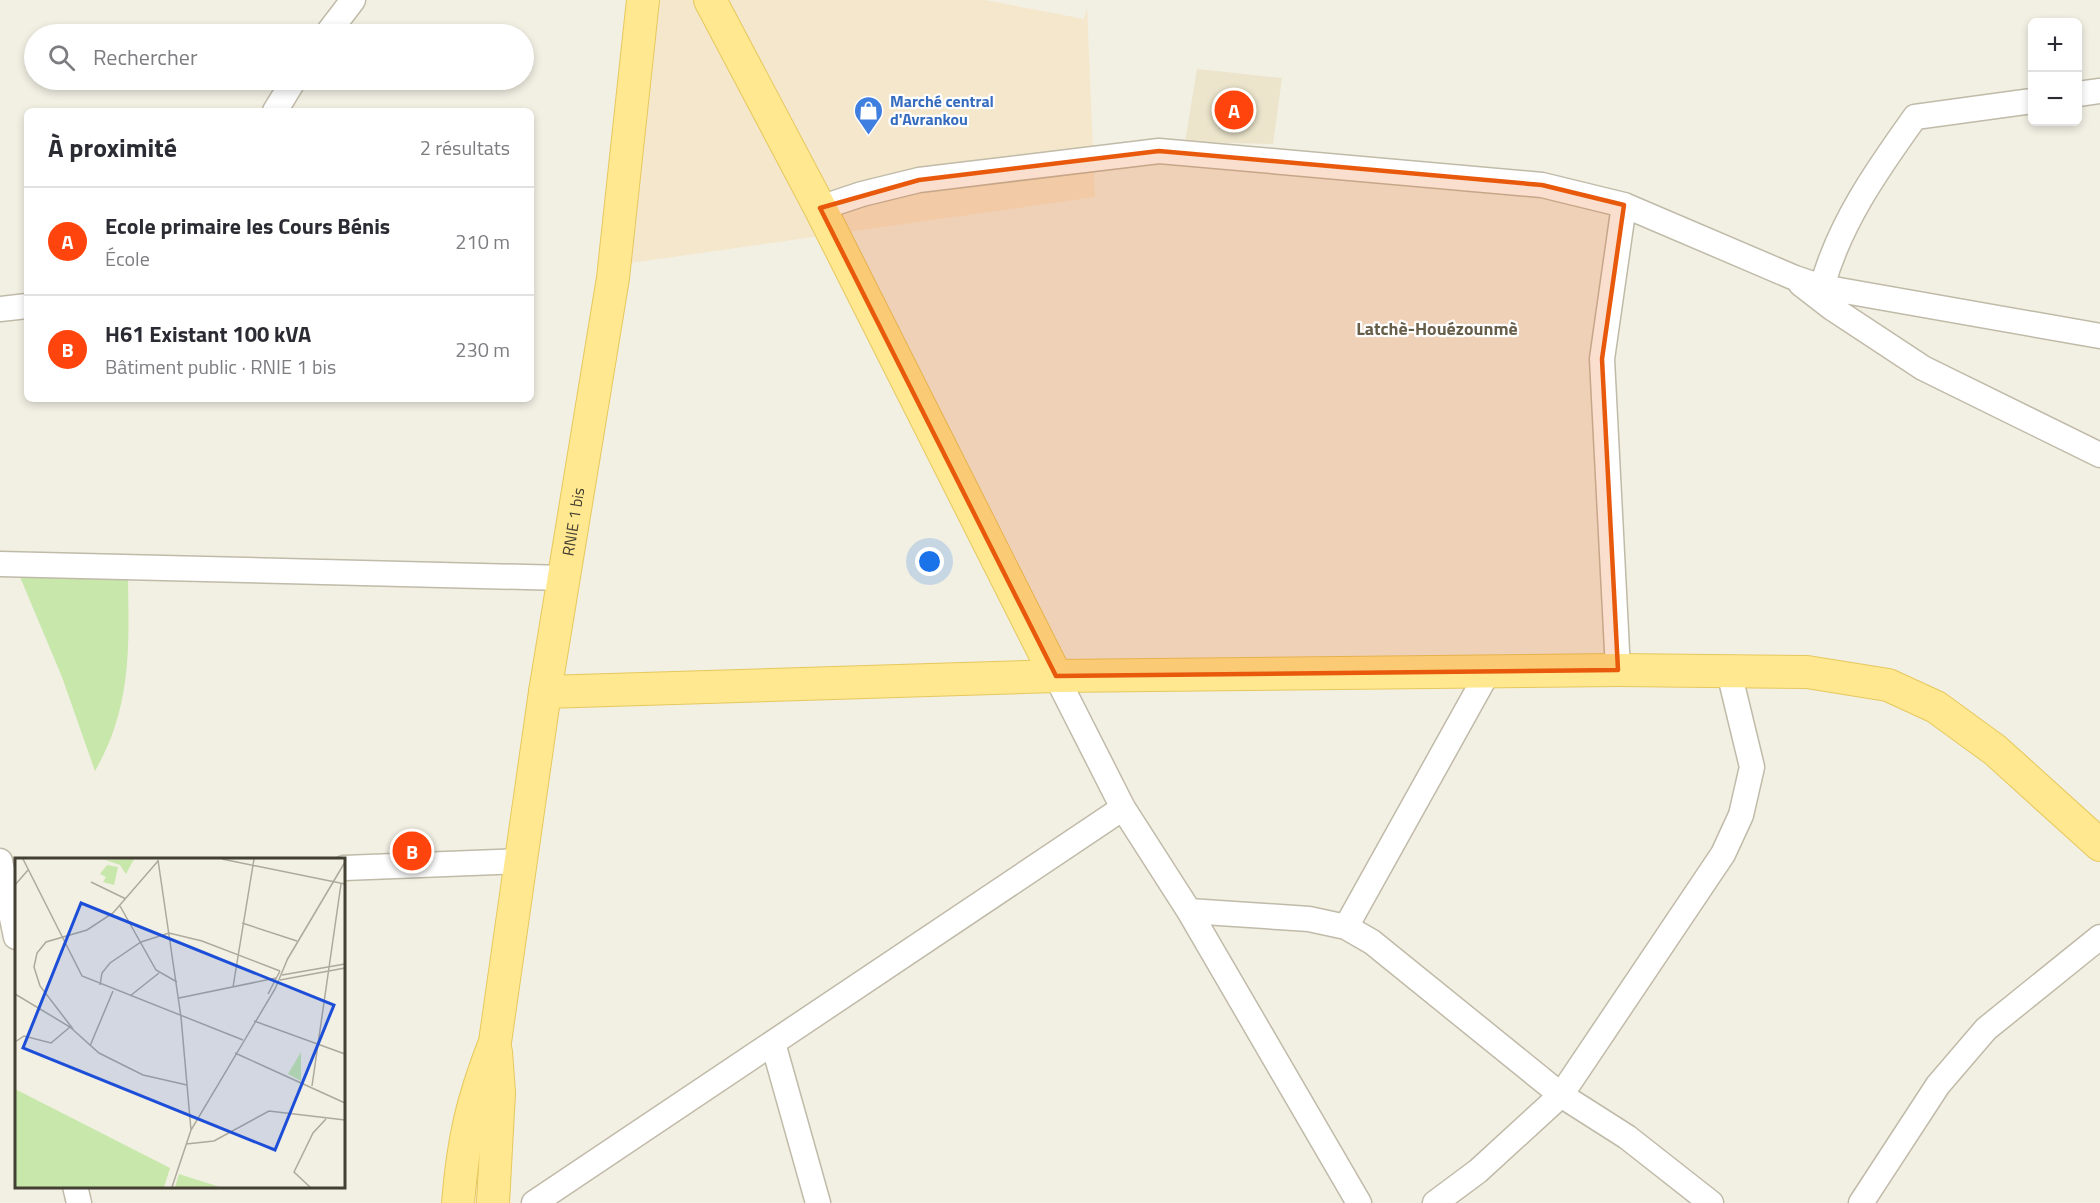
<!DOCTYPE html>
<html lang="fr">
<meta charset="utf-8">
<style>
body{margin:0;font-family:"Titillium Web",sans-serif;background:#f2f2f3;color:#2b2b33}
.controls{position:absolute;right:18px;top:18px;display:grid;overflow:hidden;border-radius:9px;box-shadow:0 3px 9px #0003}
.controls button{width:54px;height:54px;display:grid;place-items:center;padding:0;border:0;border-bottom:2px solid #e1e1e2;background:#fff;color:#2b2b33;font:30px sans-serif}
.you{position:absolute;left:930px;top:562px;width:21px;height:21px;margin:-15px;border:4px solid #fff;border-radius:50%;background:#1a73e8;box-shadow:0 0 0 9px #1a73e833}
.badge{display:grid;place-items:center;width:39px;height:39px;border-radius:50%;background:#ff450d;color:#fff;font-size:20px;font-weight:700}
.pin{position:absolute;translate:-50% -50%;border:3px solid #fff;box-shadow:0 2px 6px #0006}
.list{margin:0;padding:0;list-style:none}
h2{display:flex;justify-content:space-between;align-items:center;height:78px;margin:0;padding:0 24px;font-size:26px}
h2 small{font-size:20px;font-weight:400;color:#7c7c81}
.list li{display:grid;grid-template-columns:39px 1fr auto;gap:18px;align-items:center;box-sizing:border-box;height:108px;padding:0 24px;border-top:2px solid #e1e1e2}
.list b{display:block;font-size:22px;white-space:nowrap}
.list p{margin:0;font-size:20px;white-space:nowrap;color:#7c7c81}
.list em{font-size:20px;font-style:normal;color:#7c7c81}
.icon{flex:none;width:33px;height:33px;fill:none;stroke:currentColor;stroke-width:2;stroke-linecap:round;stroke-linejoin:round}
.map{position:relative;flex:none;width:2100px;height:1203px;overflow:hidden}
.search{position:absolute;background:#fff;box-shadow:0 3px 9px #0003;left:24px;top:24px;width:510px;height:66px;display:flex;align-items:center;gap:15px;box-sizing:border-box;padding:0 21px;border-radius:33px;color:#7c7c81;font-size:22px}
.panel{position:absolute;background:#fff;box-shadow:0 3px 9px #0003;left:24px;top:108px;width:510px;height:294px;border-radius:9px}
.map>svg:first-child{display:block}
</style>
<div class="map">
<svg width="2100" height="1203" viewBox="0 0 2100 1203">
<rect width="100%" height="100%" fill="#f2efe3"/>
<path fill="#f5e7cc" d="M 655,0 L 985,0 L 1084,19 L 1087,8 L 1095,197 L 630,263 L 651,75 Z"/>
<path fill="#ece5cc" d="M 1197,69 L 1282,78 L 1273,144 L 1185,142 Z"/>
<path fill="#c7e8aa" d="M 15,565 L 128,577 C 129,647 132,707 95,771 L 62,677 Z"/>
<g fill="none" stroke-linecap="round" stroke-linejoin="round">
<defs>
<path id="minor" d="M 327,34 L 353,0
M 2078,94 L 2100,91
M 275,111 L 294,80
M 820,208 L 862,194 L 919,180 L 1159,151 L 1542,185 L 1624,205 L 1795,278 L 1822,287 L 2100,336
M 1801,284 L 1832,308 L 1923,368 L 2100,455
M 1822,287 C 1839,224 1877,170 1915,117 L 2032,101
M 0,309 L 27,306
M 0,564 L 564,578
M 1618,670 L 1602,359 L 1624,205
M 1056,676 L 1123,808 L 1189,911 L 1359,1203
M 0,861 L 16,937
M 344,868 L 523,861
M 1189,911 L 1309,919 L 1346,927 L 1372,942 L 1561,1095 L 1627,1137 L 1711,1203
M 1346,927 L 1488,672
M 773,1043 L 818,1203
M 75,1186 L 79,1203
M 534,1203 L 1123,808
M 1435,1203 L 1478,1171 L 1561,1095 L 1723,854 L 1741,815 L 1752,767 L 1729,672
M 1861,1203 L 1938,1085 L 1986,1029 L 2100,937"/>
<g id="major">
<path d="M 710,0 L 820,208 L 1056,676"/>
<path d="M 545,692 L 1056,676 L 1618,670 L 1807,672 L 1888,685 L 1936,707 L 1995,750 L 2100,845"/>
<path id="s1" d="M 458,1203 C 463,1140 472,1101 495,1042 L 545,692 L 613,278 L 643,0"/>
<path d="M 493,1203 L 499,1093 L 496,1052"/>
</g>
</defs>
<use href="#minor" stroke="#c0baa8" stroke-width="27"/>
<use href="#major" stroke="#e6c85d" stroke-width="34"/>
<use href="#minor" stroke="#fff" stroke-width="24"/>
<use href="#major" stroke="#ffe88f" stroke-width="32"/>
</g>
<path fill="#e8590c" fill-opacity="0.2" stroke="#e8590c" stroke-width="4.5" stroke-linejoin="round" d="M 1159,151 L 1542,185 L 1624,205 L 1602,359 L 1618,670 L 1056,676 L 820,208 L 919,180 Z"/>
<defs>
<symbol id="shop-pin" viewBox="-11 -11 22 30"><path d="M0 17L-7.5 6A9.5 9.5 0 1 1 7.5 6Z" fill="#3f7fe0" stroke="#fff"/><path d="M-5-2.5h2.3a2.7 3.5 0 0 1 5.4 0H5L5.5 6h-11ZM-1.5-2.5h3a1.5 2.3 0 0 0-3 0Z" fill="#fff"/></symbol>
</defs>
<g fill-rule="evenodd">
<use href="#shop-pin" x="852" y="94" width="33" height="45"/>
</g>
<g text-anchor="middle" stroke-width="4.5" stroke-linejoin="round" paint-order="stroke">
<g font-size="16" font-weight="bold" fill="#366cbe" stroke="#fff" text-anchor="start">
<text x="890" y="107">Marché central<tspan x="890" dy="18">d'Avrankou</tspan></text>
</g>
<g font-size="16" fill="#443f33" stroke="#fff">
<text dy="6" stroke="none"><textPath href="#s1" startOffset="692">RNIE 1 bis</textPath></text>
</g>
<g font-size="18" font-weight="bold" fill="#675e4a" stroke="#fff">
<text x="1437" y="335">Latchè-Houézounmè</text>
</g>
</g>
<g transform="translate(15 858)">
<rect width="330" height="330" fill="#f2efe3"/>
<path d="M 88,1 L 94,2 L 119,1 L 111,16 L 105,7 ZM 92,7 L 103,9 L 99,27 L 88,24 L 91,19 L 85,16 ZM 286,194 L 286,223 L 273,216 ZM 0,231 L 155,310 L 149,329 L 0,329 ZM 164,316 L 205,329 L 160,329 Z" fill="#c7e8aa"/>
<path fill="none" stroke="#aca99d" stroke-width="1.5" d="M 8,1 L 67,118 L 228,182M 207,1 L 330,26M 143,2 L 166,159M 76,24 L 111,41M 0,27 L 13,12M 105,48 L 141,112 L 162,124M 227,65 L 282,83M 272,102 L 330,4M 267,117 L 330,106M 265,122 L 330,110M 85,127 L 87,115 L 95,105 L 126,84 L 154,75 L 187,83 L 265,113M 218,129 L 239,1M 0,136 L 55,169 L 84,195 L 128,217 L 172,227M 253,136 L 265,113M 115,138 L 144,115M 164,140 L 261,120M 166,159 L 176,272M 239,163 L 330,196M 58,171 L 25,128 L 19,109 L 22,95 L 31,84 L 72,72 L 98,55 L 143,3M 0,184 L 9,178 L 36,185 L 55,169M 75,188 L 98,133M 220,195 L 330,245M 297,228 L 326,26M 171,286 L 199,283 L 254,253 L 330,262M 157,329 L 176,272 L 260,131 L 273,100M 295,329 L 279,314 L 298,275 L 311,261"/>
<path fill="#1d4ed8" fill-opacity="0.15" stroke="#1d4ed8" stroke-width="3" d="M 66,45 L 319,147 L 260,292 L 8,190 Z"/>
<rect width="330" height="330" fill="none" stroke="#443f33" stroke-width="3"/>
</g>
</svg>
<div class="controls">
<button>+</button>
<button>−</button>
</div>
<div class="you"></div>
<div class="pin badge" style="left:1234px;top:110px">A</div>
<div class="pin badge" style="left:412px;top:851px">B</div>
<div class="search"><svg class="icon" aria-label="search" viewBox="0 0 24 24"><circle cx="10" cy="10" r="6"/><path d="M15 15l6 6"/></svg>Rechercher</div>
<section class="panel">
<h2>À proximité<small>2 résultats</small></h2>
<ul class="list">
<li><span class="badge">A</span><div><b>Ecole primaire les Cours Bénis</b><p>École</p></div><em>210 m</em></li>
<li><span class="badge">B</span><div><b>H61 Existant 100 kVA</b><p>Bâtiment public · RNIE 1 bis</p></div><em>230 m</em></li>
</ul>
</section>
</div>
